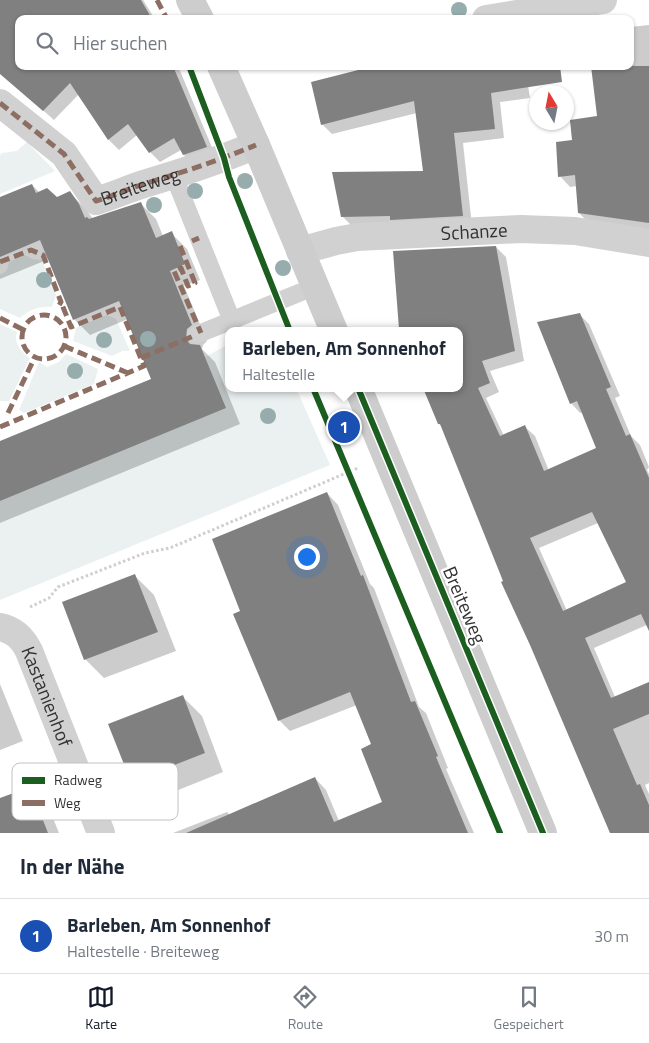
<!DOCTYPE html>
<html lang="de">
<meta charset="utf-8">
<style>
body{margin:0;font-family:"Titillium Web",sans-serif;background:#f2f2f3;color:#1f2937}
.compass{position:absolute;left:529px;top:85px;width:45px;height:45px;border-radius:50%;background:#fff;box-shadow:0 1px 4px #0004;rotate:350deg}
.you{position:absolute;left:306px;top:556px;width:18px;height:18px;margin:-12px;border:4px solid #fff;border-radius:50%;background:#1a73e8;box-shadow:0 0 0 8px #1a73e833}
.badge{display:grid;place-items:center;width:32px;height:32px;border-radius:50%;background:#111827;color:#fff;font-size:16px;font-weight:700}
.pin{position:absolute;translate:-50% -50%;border:2px solid #fff;box-shadow:0 1px 5px #0006}
.popup{position:absolute;left:225px;top:327px;width:238px;height:65px;box-sizing:border-box;display:grid;place-content:center;border-radius:10px;background:#fff;filter:drop-shadow(0 1px 4px #0005);font-size:16px;white-space:nowrap;color:#747a83}
.popup b{font-size:19px;color:#1f2937}
.popup::after{content:'';position:absolute;left:50%;top:100%;margin-left:-10px;border:10px solid transparent;border-top-color:#fff}
.list{margin:0;padding:0;list-style:none}
h2{display:flex;justify-content:space-between;align-items:center;height:65px;margin:0;padding:0 20px;font-size:21px}
h2 small{font-size:16px;font-weight:400;color:#747a83}
.list li{display:grid;grid-template-columns:32px 1fr auto;gap:15px;align-items:center;box-sizing:border-box;height:75px;padding:0 20px;border-top:1px solid #e0e1e3}
.list b{display:block;font-size:19px;white-space:nowrap}
.list p{margin:0;font-size:16px;white-space:nowrap;color:#747a83}
.list em{font-size:16px;font-style:normal;color:#747a83}
.icon{flex:none;width:28px;height:28px;fill:none;stroke:currentColor;stroke-width:2;stroke-linecap:round;stroke-linejoin:round}
.map{position:relative;flex:none;width:649px;height:833px;overflow:hidden}
.search{position:absolute;background:#fff;box-shadow:0 1px 4px #0004;left:15px;right:15px;top:15px;height:55px;display:flex;align-items:center;gap:12px;box-sizing:border-box;padding:0 18px;border-radius:10px;color:#747a83;font-size:19px}
.sheet{height:140px;background:#fff}
nav{display:flex;justify-content:space-around;align-items:center;box-sizing:border-box;height:70px;border-top:1px solid #e0e1e3;background:#fff;font-size:14px;color:#747a83}
nav a{display:grid;justify-items:center;gap:2px}
nav .on{color:#111827}
.map>svg:first-child{display:block}
</style>
<div class="map">
<svg width="649" height="833" viewBox="0 0 649 833">
<rect width="100%" height="100%" fill="#fff"/>
<path fill="#eaf1f0" d="M 27,142 L 55,171 L 0,194 L 0,155 L 2,153 L 17,151 Z
M 25,255 L 32,259 L 42,260 L 56,295 L 52,307 C 39,306 30,309 20,318 L 0,309 L 0,274 C 7,273 8,268 9,262 Z
M 107,315 L 116,319 L 130,351 L 122,351 L 112,356 L 73,341 L 76,328 Z
M 0,324 L 17,332 C 13,343 21,352 30,358 L 9,401 L 0,401 Z
M 229,344 L 229,388 L 296,388 L 330,465 L 0,600 L 0,501 L 225,408 L 205,357 Z
M 66,354 L 98,369 L 94,384 L 24,413 L 19,410 L 39,362 L 47,367 L 59,362 Z"/>
<path fill="#0003" fill-rule="evenodd" d="M 0,0 L 143,0 L 155,19 L 19,19 L 19,66 L 178,66 L 216,157 L 194,165 L 184,155 L 181,150 L 160,162 L 150,152 L 137,135 L 119,150 L 109,140 L 79,94 L 54,120 L 19,89 L 0,58 Z
M 649,25 L 649,232 L 590,224 L 579,213 L 577,186 L 570,187 L 560,176 L 573,142 L 599,117 L 630,66 L 630,27 Z
M 525,66 L 530,98 L 500,102 L 504,138 L 463,143 L 472,226 L 353,227 L 343,217 L 424,172 L 417,113 L 332,134 L 322,124 Z
M 32,185 L 40,193 L 57,198 L 70,193 L 86,209 L 93,219 L 140,203 L 156,219 L 163,236 L 171,233 L 187,249 L 200,280 L 184,286 L 207,341 L 203,345 L 202,349 L 215,362 L 240,424 L 0,523 L 0,442 L 152,380 L 128,319 L 90,335 L 74,319 L 49,259 L 0,279 L 0,198 Z
M 496,247 L 506,257 L 524,361 L 490,371 L 499,392 L 486,398 L 504,436 L 525,427 L 535,436 L 549,471 L 598,448 L 583,412 L 580,413 L 571,403 L 579,314 L 589,324 L 620,396 L 615,398 L 631,436 L 640,445 L 649,467 L 647,470 L 649,474 L 649,624 L 594,648 L 615,697 L 649,683 L 649,783 L 645,785 L 649,794 L 649,833 L 611,833 L 504,582 L 443,427 L 439,424 L 459,388 L 459,331 L 401,331 L 394,252 ZM 598,523 L 627,583 L 567,611 L 539,548 Z
M 327,493 L 338,505 L 370,584 L 374,588 L 419,707 L 426,713 L 448,768 L 446,769 L 474,833 L 173,833 L 227,812 L 230,815 L 315,778 L 326,790 L 339,821 L 383,803 L 373,745 L 357,705 L 290,731 L 279,720 L 242,611 Z
M 135,576 L 154,595 L 176,651 L 104,678 L 85,659 Z
M 0,684 L 23,741 L 0,750 Z
M 183,697 L 202,716 L 223,772 L 151,801 L 132,782 L 110,725 Z
M 30,789 L 49,808 L 59,833 L 0,833 L 0,800 Z"/>
<path fill="#808080" fill-rule="evenodd" d="M 0,0 L 141,0 L 152,19 L 19,19 L 19,66 L 173,66 L 207,147 L 183,155 L 174,138 L 149,153 L 128,124 L 108,140 L 70,83 L 43,111 L 0,74 Z
M 374,66 L 560,66 L 562,82 L 491,93 L 495,129 L 454,133 L 463,216 L 390,220 L 390,216 L 341,217 L 332,172 L 423,171 L 414,101 L 321,125 L 311,82 Z
M 591,66 L 649,66 L 649,223 L 578,213 L 575,175 L 558,177 L 556,142 L 572,140 L 570,120 L 597,116 Z
M 32,184 L 36,193 L 47,188 L 57,197 L 70,191 L 79,204 L 85,218 L 87,217 L 89,219 L 141,202 L 156,238 L 172,231 L 185,264 L 170,271 L 192,325 L 187,329 L 186,339 L 190,344 L 200,345 L 226,408 L 0,501 L 0,441 L 151,379 L 119,301 L 73,320 L 40,240 L 0,257 L 0,197 Z
M 496,246 L 515,351 L 482,361 L 490,383 L 478,388 L 500,436 L 525,425 L 544,471 L 596,448 L 577,401 L 570,404 L 537,322 L 580,313 L 611,387 L 606,389 L 626,436 L 630,434 L 649,478 L 649,631 L 641,614 L 585,638 L 611,698 L 649,682 L 649,714 L 613,729 L 637,785 L 640,784 L 649,805 L 649,833 L 610,833 L 530,645 L 501,582 L 503,581 L 440,424 L 438,424 L 423,388 L 459,388 L 459,331 L 404,331 L 403,329 L 399,329 L 393,251 ZM 592,512 L 626,582 L 563,611 L 530,538 Z
M 327,492 L 361,576 L 363,575 L 411,702 L 415,701 L 438,756 L 436,757 L 468,833 L 186,833 L 315,777 L 334,822 L 382,802 L 361,749 L 371,744 L 350,692 L 278,721 L 233,614 L 240,611 L 212,539 Z
M 135,574 L 158,632 L 84,660 L 62,602 Z
M 183,695 L 205,753 L 131,782 L 108,724 Z
M 30,787 L 48,833 L 0,833 L 0,798 Z"/>
<g fill="none" stroke-linecap="round" stroke-linejoin="round">
<path stroke="#cfcfcf" stroke-width="3" stroke-dasharray="2.5 2.5" stroke-linecap="butt" d="M 30,607 L 49,598 L 58,587 L 145,553 L 170,548 L 358,468"/>
<path stroke="#d1d1d1" stroke-width="18" d="M 174,176 L 232,321
M 196,335 L 316,286"/>
<g stroke="#d1d1d1" stroke-width="28">
<path d="M 486,19 L 603,0"/>
<path id="s1" d="M 0,103 L 64,154 L 96,201 C 113,196 130,188 147,183 C 184,172 220,160 256,145"/>
<path id="s2" d="M 300,251 L 336,241 L 357,237 L 521,229 L 575,231 L 649,243"/>
<path id="s3" d="M 0,627 C 15,630 23,639 29,651 L 101,833"/>
</g>
<path stroke="#cdcdcd" stroke-width="28" d="M 190,0 L 200,19
M 221,66 L 256,145 L 334,331
M 358,388 L 543,833"/>
<path stroke="#8d6e63" stroke-width="5" stroke-dasharray="10 5" stroke-linecap="butt" d="M 157,0 L 167,19
M 0,103 L 64,154 L 96,201 C 113,196 130,188 147,183 C 184,172 220,160 256,145
M 192,241 L 199,238
M 180,246 L 195,283 L 188,286 L 181,268 L 174,271 L 201,333
M 0,262 L 31,250 L 43,255 L 61,302 L 58,307
M22 337a22 22 0 1 1 44 0a22 22 0 1 1-44 0Z
M 0,318 L 24,330
M 64,346 L 128,373
M 141,358 L 196,335
M 8,413 L 35,357
M 0,427 L 144,366 L 120,307 L 71,327 L 61,302"/>
<defs>
<path id="cycleway" d="M 189,66 L 224,158 L 229,177 L 290,331
M 313,388 L 500,833
M 358,388 L 543,833"/>
</defs>
<use href="#cycleway" stroke="#fff" stroke-width="9"/>
<use href="#cycleway" stroke="#1b5e20" stroke-width="6"/>
</g>
<g fill="#97adad">
<circle cx="459" cy="10" r="8"/>
<circle cx="245" cy="181" r="8"/>
<circle cx="195" cy="191" r="8"/>
<circle cx="154" cy="205" r="8"/>
<circle cx="283" cy="268" r="8"/>
<circle cx="44" cy="280" r="8"/>
<circle cx="148" cy="339" r="8"/>
<circle cx="104" cy="340" r="8"/>
<circle cx="75" cy="371" r="8"/>
<circle cx="268" cy="416" r="8"/>
</g>
<g text-anchor="middle" stroke-width="5" stroke-linejoin="round" paint-order="stroke">
<g font-size="19" fill="#323232" stroke="#fff">
<text dy="7" stroke="none"><textPath href="#s1" startOffset="185">Breiteweg</textPath></text>
<text dy="7" stroke="none"><textPath href="#s2" startOffset="176">Schanze</textPath></text>
<text transform="translate(465 605) rotate(67)" y="7">Breiteweg</text>
<text dy="7" stroke="none"><textPath href="#s3" startOffset="88">Kastanienhof</textPath></text>
</g>
</g>
<rect x="12" y="763" width="166" height="57" rx="8" fill="#fff" stroke="#c2c2c2" stroke-width="1"/>
<rect x="22" y="777" width="23" height="7" fill="#1b5e20"/>
<rect x="22" y="800" width="23" height="6" fill="#8d6e63"/>
<g font-size="14" fill="#323232">
<text x="54" y="785">Radweg</text>
<text x="54" y="808">Weg</text>
</g>
</svg>
<svg class="compass" viewBox="-18 -18 36 36"><path d="M0-13l5 13h-10z" fill="#e53935"/><path d="M0 13l5-13h-10z" fill="#747a83"/></svg>
<div class="you"></div>
<div class="pin badge" style="left:344px;top:427px;background:#1a4fb4">1</div>
<div class="popup"><b>Barleben, Am Sonnenhof</b>Haltestelle</div>
<div class="search"><svg class="icon" aria-label="search" viewBox="0 0 24 24"><circle cx="10" cy="10" r="6"/><path d="M15 15l6 6"/></svg>Hier suchen</div>
</div>
<section class="sheet">
<h2>In der Nähe<small></small></h2>
<ul class="list">
<li><span class="badge" style="background:#1a4fb4">1</span><div><b>Barleben, Am Sonnenhof</b><p>Haltestelle · Breiteweg</p></div><em>30 m</em></li>
</ul>
</section>
<nav>
<a class="on"><svg class="icon" aria-label="map" viewBox="0 0 24 24"><path d="M3 6l6-2 6 2 6-2v14l-6 2-6-2-6 2zM9 4v14M15 6v14"/></svg>Karte</a>
<a><svg class="icon" aria-label="directions" viewBox="0 0 24 24"><path d="M12 3l9 9-9 9-9-9zM9 14v-3h6M13 9l2 2-2 2"/></svg>Route</a>
<a><svg class="icon" aria-label="saved" viewBox="0 0 24 24"><path d="M7 4h10v16l-5-4-5 4z"/></svg>Gespeichert</a>
</nav>
